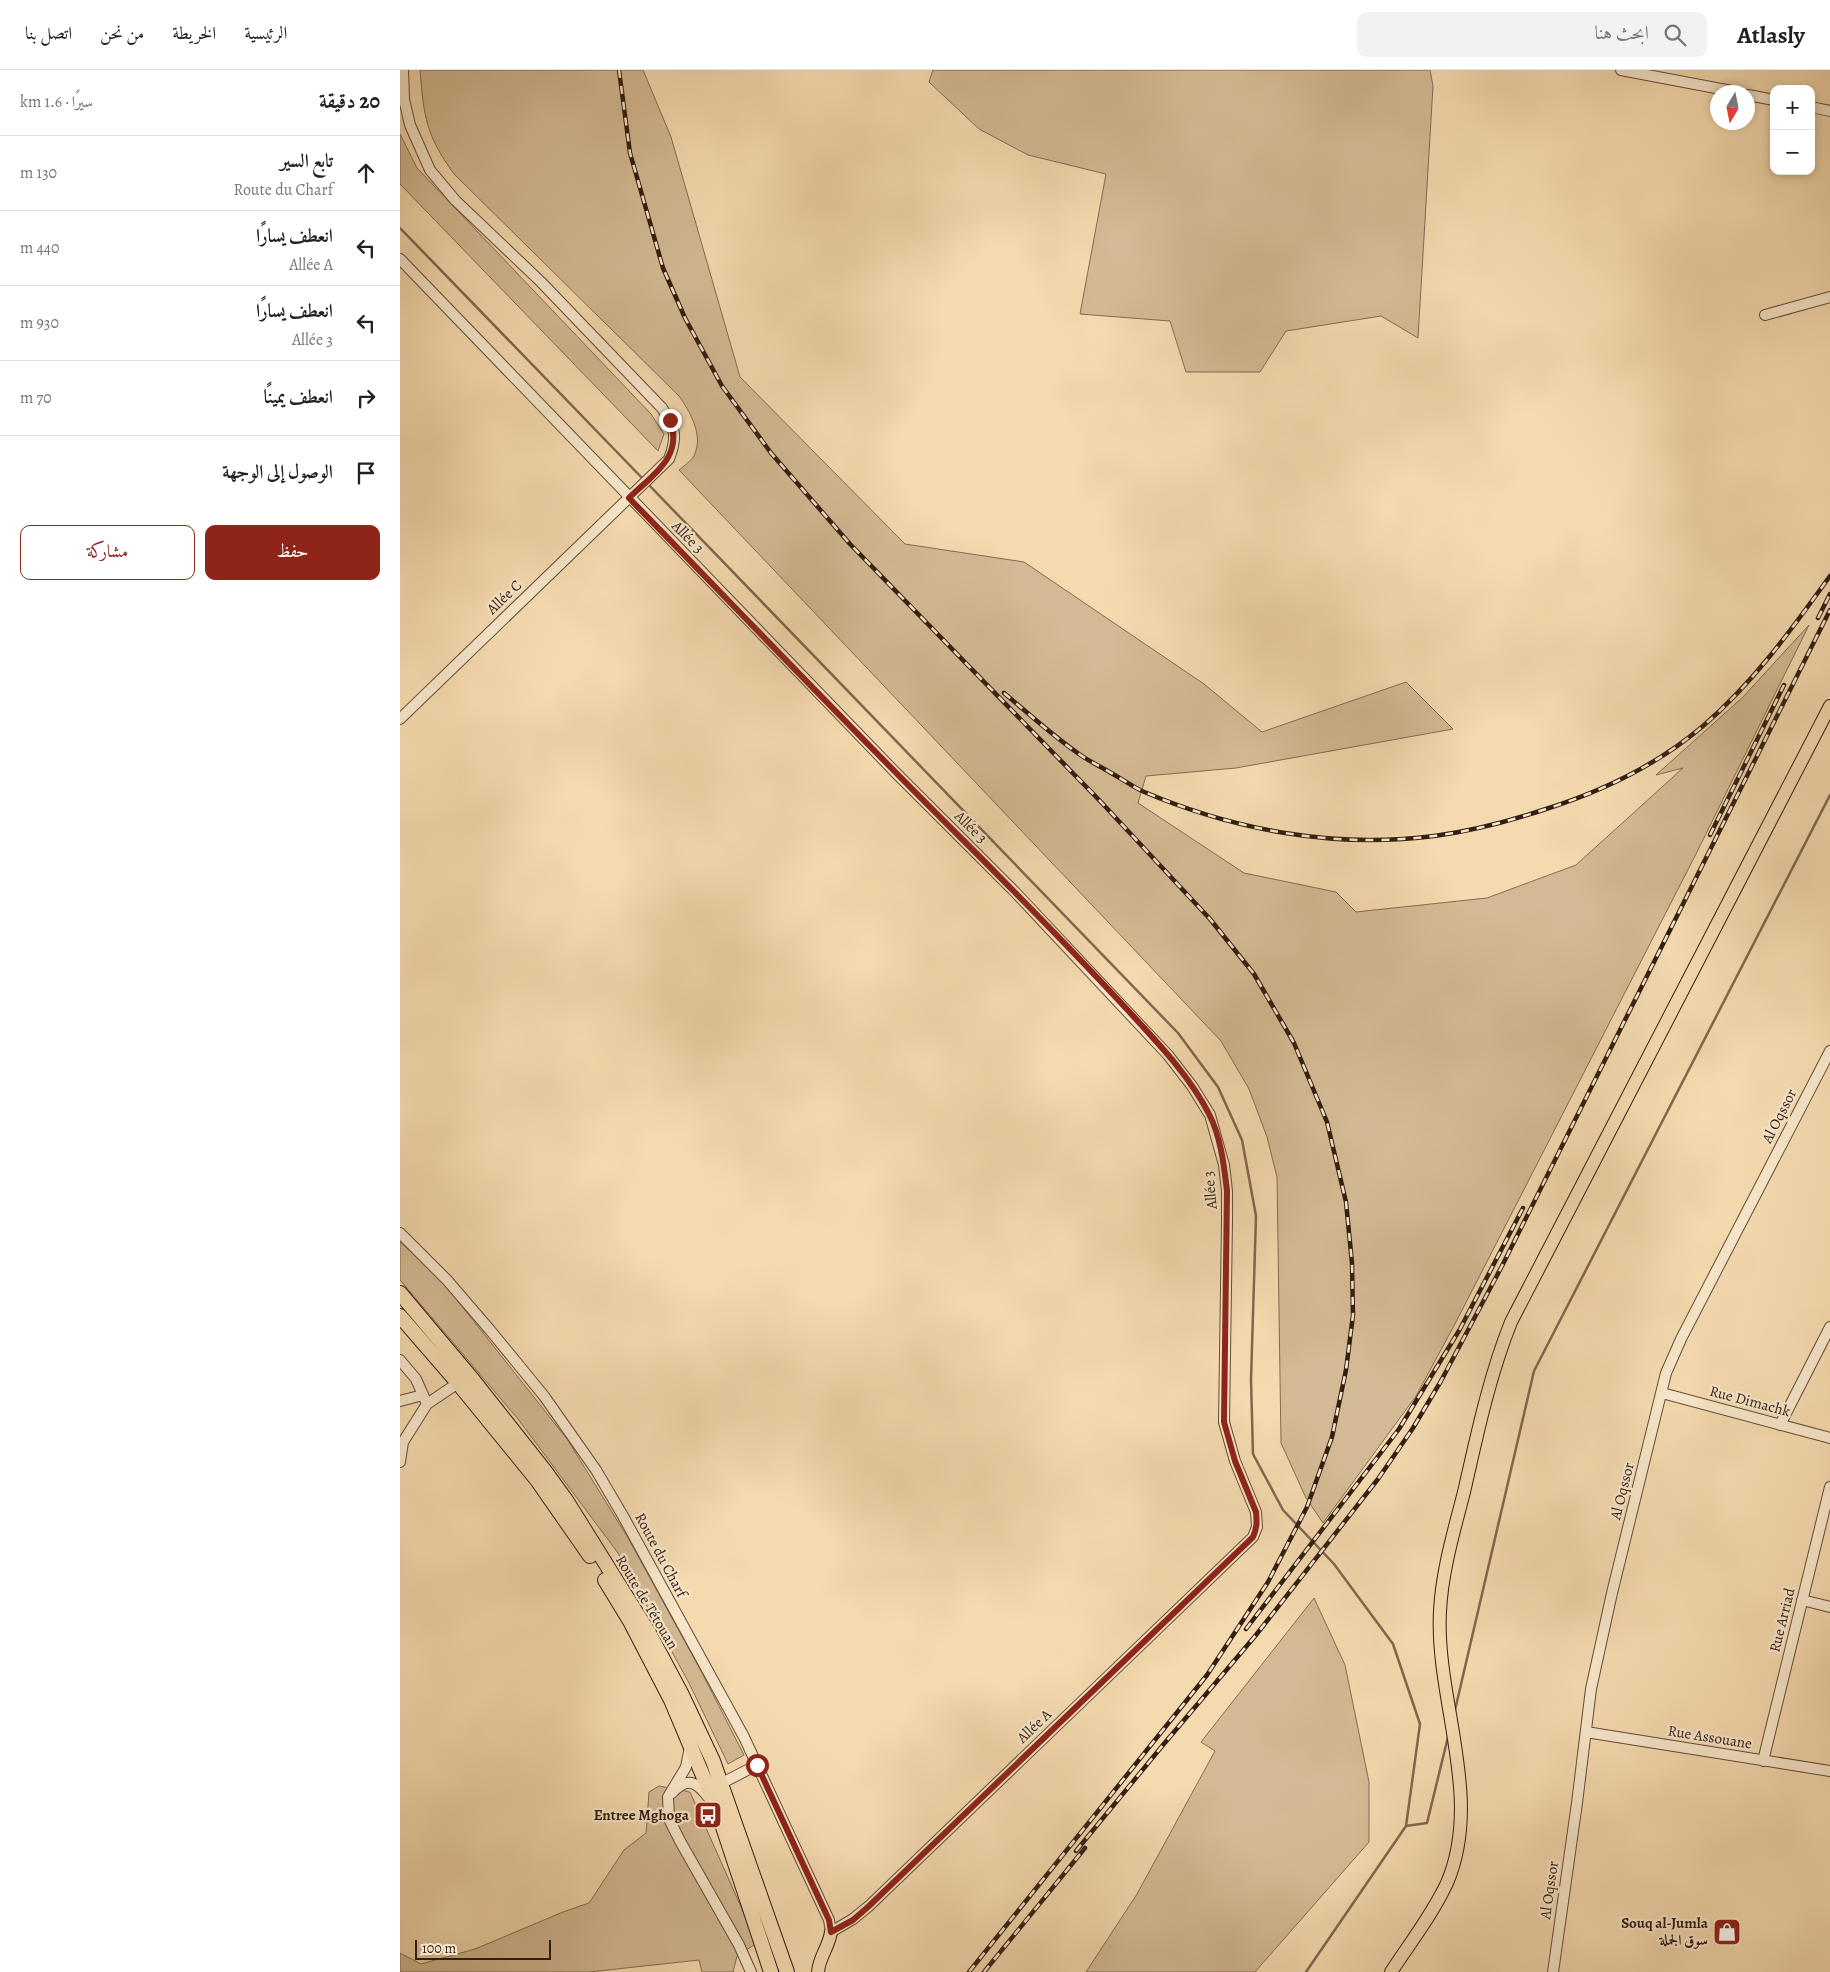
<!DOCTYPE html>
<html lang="ar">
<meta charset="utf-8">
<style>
body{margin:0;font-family:Alegreya,Amiri,serif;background:#f2f2f2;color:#222;direction:rtl}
.controls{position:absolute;right:15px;top:15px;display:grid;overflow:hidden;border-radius:10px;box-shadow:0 2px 8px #0003}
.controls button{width:45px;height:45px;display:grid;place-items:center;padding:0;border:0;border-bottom:1px solid #e0e0e0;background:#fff;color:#222;font:25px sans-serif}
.compass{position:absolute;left:1310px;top:15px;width:45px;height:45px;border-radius:50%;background:#fff;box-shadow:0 2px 8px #0003;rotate:190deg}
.scale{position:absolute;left:15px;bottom:12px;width:136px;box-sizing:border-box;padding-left:5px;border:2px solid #321e12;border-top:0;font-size:14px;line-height:18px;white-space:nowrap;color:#321e12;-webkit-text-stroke:4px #f8e7cb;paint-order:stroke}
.stop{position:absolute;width:15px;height:15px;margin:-11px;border:4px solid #8f2418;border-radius:50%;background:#fff}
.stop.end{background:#8f2418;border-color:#fff;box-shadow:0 1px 5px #0008}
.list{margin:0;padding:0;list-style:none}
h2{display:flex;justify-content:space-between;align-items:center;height:65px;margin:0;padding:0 20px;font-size:21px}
h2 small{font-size:16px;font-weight:400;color:#767676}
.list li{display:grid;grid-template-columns:32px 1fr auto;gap:15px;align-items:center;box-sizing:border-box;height:75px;padding:0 20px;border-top:1px solid #e0e0e0}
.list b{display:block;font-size:19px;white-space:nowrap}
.list p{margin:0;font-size:16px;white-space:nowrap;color:#767676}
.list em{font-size:16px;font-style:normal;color:#767676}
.actions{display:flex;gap:10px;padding:15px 20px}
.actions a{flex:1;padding:11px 0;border:1px solid #8f2418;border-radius:10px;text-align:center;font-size:18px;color:#8f2418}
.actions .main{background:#8f2418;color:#fff}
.icon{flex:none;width:28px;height:28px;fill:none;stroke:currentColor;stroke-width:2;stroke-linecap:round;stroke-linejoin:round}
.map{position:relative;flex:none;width:1430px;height:1902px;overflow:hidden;direction:ltr}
header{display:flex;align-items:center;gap:30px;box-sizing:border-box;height:70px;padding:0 25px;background:#fff;border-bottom:1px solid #e0e0e0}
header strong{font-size:24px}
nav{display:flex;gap:28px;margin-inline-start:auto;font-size:18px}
.search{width:350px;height:45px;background:#f2f2f2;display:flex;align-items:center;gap:12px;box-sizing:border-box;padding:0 18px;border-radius:10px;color:#767676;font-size:19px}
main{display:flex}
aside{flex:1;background:#fff}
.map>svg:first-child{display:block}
</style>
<header>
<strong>Atlasly</strong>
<div class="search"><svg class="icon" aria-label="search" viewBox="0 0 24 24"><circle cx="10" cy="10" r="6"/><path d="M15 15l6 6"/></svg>ابحث هنا</div>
<nav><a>الرئيسية</a><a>الخريطة</a><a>من نحن</a><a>اتصل بنا</a></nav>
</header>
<main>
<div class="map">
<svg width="1430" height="1902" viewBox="0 0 1430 1902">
<rect width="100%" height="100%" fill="#f5daaf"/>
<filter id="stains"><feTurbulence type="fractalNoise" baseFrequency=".004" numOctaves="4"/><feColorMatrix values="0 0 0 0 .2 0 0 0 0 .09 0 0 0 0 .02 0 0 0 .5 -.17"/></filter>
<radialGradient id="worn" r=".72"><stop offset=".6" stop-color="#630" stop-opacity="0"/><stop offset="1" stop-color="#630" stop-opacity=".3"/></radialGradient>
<path fill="#d4ba94" stroke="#836c53" d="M 20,0 L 243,0 L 271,67 L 340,307 L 505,474 L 624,492 L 804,614 L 862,662 L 1006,612 L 1053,659 L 836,698 L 746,706 L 738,733 L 844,803 L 936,822 L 956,842 L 1087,828 L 1176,795 L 1283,698 L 1256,705 L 1343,627 L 1409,555 L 1296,784 L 1056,1252 L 1016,1326 L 923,1453 L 906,1428 L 881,1373 L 877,1107 L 867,1067 L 849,1019 L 821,971 L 279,400 C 284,396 291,391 294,386 C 304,365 290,342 279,326 L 54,104 C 26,65 24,48 20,0 Z
M 533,0 L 1030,0 L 1033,16 L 1018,268 L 981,246 L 886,261 L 860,302 L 786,302 L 770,251 L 680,244 L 706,104 L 628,85 L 579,59 L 529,12 Z
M 0,64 L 17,98 L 251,344 L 264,364 L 258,381 L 0,114 Z
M 0,1172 L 38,1206 L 167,1369 L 228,1468 L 301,1601 L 344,1685 L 328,1694 L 289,1613 L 218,1483 L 118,1349 L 0,1210 Z
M 914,1528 L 945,1595 L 969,1712 L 969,1772 L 855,1902 L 686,1902 L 737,1824 L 815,1681 L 801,1672 Z
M 259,1716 L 290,1722 L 357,1873 L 337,1886 L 333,1902 L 302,1902 L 299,1890 L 189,1902 L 0,1902 L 0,1883 L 21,1894 L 75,1879 L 163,1842 L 189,1833 L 224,1780 L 246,1763 L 249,1722 Z"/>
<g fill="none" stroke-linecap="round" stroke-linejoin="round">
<path stroke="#7f6850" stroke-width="2.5" d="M 0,158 L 244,410
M 248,414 L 778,963 L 818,1017 L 842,1070 L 856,1146 L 851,1310 L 853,1384 L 883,1440 L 934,1494 L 993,1574 L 1020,1654 L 1006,1756
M 1055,1640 L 1134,1301 L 1430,725
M 906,1902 L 1006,1756 L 1027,1753 L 1048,1667"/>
<defs>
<path id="minor" d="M 1221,0 L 1337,22
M 1348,25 L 1374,30
M 1411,37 L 1430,41
M 0,189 L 495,702 L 615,822 L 768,985 L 792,1016 L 810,1045 L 824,1095 L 827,1121 L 827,1151 L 824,1352 L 835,1391 L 856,1442 L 857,1457 L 853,1467 L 469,1836 L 453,1849 L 431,1862 L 429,1850 L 344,1667 L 223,1446 L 196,1400 L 144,1326 L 90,1260 L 47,1210 L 0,1163
M 1365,245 L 1430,227
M 0,649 L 269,389 C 278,366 275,358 262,338 L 141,212 L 55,130 L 30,100 L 10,55 L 4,29 L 3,0
M 0,1290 L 16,1309 L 27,1334 L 58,1313
M 1262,1323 L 1430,1368
M 0,1331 L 23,1325
M 1380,1355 L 1430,1257
M 0,1374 L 3,1372 L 27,1334
M 0,1392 L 3,1372
M 1402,1530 L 1430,1537
M 1186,1662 L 1430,1701
M 290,1677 L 286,1697 L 268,1727 L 269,1749 L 280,1771 L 339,1875 L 351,1902
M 1363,1691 L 1430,1417
M 322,1713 L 357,1695
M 272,1723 C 287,1707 296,1711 308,1727
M 1153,1902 L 1177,1733 L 1191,1619 L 1212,1523 L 1266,1303 L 1281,1269 L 1430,981"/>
<path id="major" d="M 418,1902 C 419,1887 429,1877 431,1862
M 991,1902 C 1010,1873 1032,1845 1047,1813 C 1084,1727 1035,1629 1040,1541 C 1042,1501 1054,1461 1064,1422 C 1077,1365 1089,1307 1111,1252 L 1430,636"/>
<path id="highway" d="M 0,1223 L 73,1310 L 145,1401 L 166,1430 L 249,1563 L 281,1623 L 313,1691 L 387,1902
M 0,1246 L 58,1313 L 137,1410 L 190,1486
M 205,1510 L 230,1551 L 271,1630 L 317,1739 L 371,1902"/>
</defs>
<use href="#minor" stroke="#634d39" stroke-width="12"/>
<use href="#major" stroke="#321e12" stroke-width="14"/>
<use href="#highway" stroke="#321e12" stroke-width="16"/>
<use href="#minor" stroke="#f8e7cb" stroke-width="10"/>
<use href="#major" stroke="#f5daaf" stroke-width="12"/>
<use href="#highway" stroke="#f5daaf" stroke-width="14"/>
<defs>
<path id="rail" d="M 219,0 L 230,83 L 263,198 L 285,248 L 322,316 L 371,383 L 450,474 L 701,732 L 810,849 L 854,904 L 894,973 L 927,1052 L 946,1132 L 952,1193 L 953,1245 L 946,1300 L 932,1367 L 907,1437 L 868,1512 L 807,1605 L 569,1902
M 1418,548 L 1430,524
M 604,623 C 629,644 653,666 679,684 C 690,692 702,697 713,704 C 722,709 732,716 742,721 C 833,760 935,779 1034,766 C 1072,761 1110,751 1146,739 C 1203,721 1257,695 1303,656 C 1353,613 1392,559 1430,506
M 1310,765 L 1384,615
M 846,1559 L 999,1359 L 1060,1259 L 1123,1138
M 676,1781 L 763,1675 L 856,1565 L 978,1409 L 1013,1358 L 1041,1311 L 1102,1196 L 1430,540
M 584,1902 L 685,1778"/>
</defs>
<use href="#rail" stroke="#321e12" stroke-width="4.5"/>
<use href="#rail" stroke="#f8e7cb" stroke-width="2.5" stroke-dasharray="8" stroke-linecap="butt"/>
</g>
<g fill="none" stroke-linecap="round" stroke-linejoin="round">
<path stroke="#8f2418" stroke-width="6" d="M 270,350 C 284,387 252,405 229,428 C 341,543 451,659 564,771 C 618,825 671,879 723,935 C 754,969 788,1003 809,1044 C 821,1067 824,1096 827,1121 L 824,1352 L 835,1391 L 856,1442 C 857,1452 857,1458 853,1467 L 469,1836 L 453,1850 L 431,1862 L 429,1850 L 357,1695"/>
</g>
<defs>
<symbol id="bus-square" viewBox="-11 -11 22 22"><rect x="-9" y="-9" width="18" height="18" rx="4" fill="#8f2418" stroke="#f8e7cb"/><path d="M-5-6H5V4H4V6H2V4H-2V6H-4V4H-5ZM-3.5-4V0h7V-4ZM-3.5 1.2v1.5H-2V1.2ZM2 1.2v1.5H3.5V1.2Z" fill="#fff"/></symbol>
<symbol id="shop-square" viewBox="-11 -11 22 22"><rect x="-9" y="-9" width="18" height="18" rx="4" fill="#8f2418" stroke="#f8e7cb"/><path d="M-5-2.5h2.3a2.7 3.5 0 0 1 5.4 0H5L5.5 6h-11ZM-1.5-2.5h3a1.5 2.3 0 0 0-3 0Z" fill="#fff"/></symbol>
</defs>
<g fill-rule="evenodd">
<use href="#bus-square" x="292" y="1729" width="32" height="32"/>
<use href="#shop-square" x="1311" y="1846" width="32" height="32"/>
</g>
<g text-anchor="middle" stroke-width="4.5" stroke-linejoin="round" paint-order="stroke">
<g font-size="15" fill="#321e12" stroke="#f8e7cb">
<text transform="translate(288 467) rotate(46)" y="5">Allée 3</text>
<text transform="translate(104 527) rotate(-44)" y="5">Allée C</text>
<text transform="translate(571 757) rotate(45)" y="5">Allée 3</text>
<text transform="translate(1379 1046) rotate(-63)" y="5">Al Oqssor</text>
<text transform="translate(810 1120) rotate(-95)" y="5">Allée 3</text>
<text transform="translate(1350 1331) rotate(15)" y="5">Rue Dimachk</text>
<text transform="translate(1222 1421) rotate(-76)" y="5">Al Oqssor</text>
<text transform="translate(261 1485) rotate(62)" y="5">Route du Charf</text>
<text transform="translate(247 1532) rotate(59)" y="5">Route de Tétouan</text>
<text transform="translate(1382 1550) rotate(-76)" y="5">Rue Arriad</text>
<text transform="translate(634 1656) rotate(-44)" y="5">Allée A</text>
<text transform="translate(1310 1667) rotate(9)" y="5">Rue Assouane</text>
<text transform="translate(1149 1820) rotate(-82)" y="5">Al Oqssor</text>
</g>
<g font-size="15" font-weight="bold" fill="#321e12" stroke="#f8e7cb" text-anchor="end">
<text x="289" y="1750">Entree Mghoga</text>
<text x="1308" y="1858">Souq al-Jumla<tspan x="1308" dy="17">سوق الجملة</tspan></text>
</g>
</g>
<rect width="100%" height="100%" filter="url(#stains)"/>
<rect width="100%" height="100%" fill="url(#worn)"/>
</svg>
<div class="controls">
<button>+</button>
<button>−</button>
</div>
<svg class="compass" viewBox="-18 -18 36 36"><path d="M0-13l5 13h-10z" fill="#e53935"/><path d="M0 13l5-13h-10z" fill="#767676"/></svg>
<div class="scale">100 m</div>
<div class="stop" style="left:357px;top:1695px"></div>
<div class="stop end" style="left:270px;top:350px"></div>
</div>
<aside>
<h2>20 دقيقة<small>سيرًا · 1.6 km</small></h2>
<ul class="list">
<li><svg class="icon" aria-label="ahead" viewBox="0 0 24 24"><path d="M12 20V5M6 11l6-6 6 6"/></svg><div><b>تابع السير</b><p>Route du Charf</p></div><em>130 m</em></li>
<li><svg class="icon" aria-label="left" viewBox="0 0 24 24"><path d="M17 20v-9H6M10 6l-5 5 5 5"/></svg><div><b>انعطف يسارًا</b><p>Allée A</p></div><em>440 m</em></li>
<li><svg class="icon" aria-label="left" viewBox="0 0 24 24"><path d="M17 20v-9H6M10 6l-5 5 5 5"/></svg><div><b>انعطف يسارًا</b><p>Allée 3</p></div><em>930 m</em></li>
<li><svg class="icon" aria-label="right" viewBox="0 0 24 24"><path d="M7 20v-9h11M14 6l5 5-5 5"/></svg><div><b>انعطف يمينًا</b></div><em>70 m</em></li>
<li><svg class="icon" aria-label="arrive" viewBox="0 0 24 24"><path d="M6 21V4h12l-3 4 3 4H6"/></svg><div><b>الوصول إلى الوجهة</b></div></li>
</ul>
<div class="actions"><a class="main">حفظ</a><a>مشاركة</a></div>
</aside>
</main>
